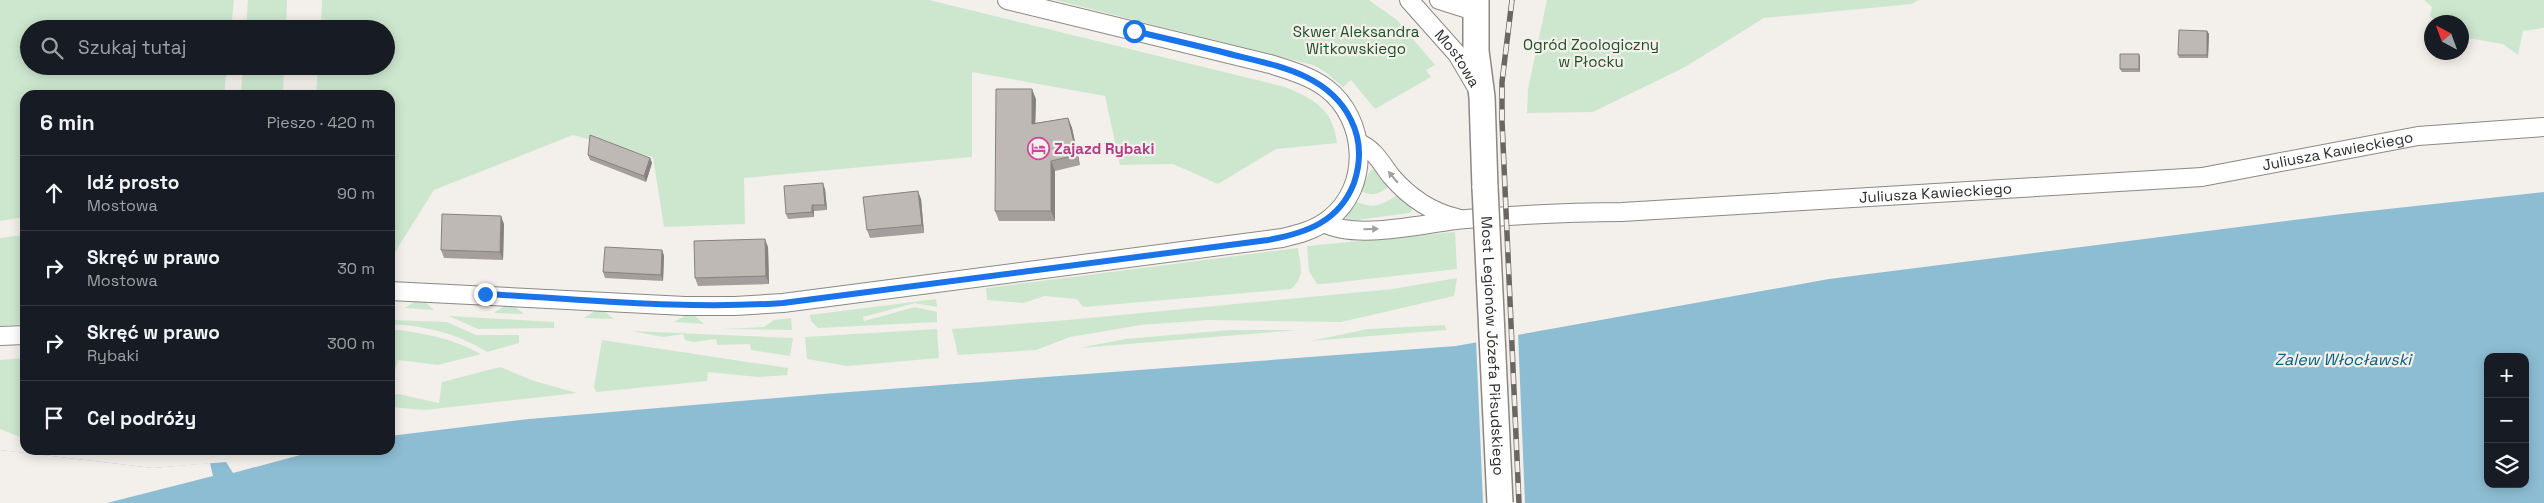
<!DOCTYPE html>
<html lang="pl">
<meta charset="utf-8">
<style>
body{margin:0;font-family:"Space Grotesk",sans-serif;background:#20242c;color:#f1f3f6}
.controls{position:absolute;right:15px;bottom:15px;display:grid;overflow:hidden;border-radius:10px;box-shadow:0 2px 12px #0003}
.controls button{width:45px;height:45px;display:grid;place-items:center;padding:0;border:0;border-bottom:1px solid #363941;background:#171b24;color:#f1f3f6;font:25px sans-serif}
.compass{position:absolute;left:2424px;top:15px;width:45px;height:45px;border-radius:50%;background:#171b24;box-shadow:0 2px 12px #0003;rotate:319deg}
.stop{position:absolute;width:15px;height:15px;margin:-11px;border:4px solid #1a73e8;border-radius:50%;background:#fff}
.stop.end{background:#1a73e8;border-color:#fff;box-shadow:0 1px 5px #0008}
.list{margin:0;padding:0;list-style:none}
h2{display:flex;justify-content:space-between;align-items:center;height:65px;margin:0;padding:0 20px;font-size:21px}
h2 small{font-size:16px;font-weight:400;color:#9ea1a6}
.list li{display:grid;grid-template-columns:32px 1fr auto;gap:15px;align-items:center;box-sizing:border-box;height:75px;padding:0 20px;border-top:1px solid #363941}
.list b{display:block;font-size:19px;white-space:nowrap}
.list p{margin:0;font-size:16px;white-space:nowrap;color:#9ea1a6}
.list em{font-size:16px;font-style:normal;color:#9ea1a6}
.icon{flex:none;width:28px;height:28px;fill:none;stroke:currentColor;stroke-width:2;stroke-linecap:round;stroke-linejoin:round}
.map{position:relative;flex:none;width:2544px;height:503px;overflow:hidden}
.search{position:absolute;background:#171b24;box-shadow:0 2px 12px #0003;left:20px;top:20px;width:375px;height:55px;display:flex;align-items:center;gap:12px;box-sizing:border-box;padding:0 18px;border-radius:28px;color:#9ea1a6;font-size:19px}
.panel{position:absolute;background:#171b24;box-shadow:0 2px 12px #0003;left:20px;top:90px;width:375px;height:365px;border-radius:15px}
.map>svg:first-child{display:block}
</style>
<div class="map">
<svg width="2544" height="503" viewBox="0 0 2544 503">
<rect width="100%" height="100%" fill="#f3efea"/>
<path fill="#cde7cf" d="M 0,0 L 234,0 L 231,29 L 29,29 L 29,66 L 227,66 L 224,95 L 25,95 L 25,217 L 0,221 Z
M 248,0 L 287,0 L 286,29 L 246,29 Z
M 322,0 L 929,0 L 1285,87 C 1314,99 1333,109 1337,143 L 1276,149 L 1218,184 L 1173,164 L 1120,165 L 1105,96 L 972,72 L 972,157 L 744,178 L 745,224 L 664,227 L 653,157 L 573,135 L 434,190 L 390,260 L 390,95 L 316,95 L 318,66 L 386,66 L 386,29 L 321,29 Z
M 1055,0 L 1369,0 L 1397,20 L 1435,65 L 1426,70 L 1431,77 L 1375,109 L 1351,80 L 1343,87 L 1324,71 L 1313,65 Z
M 1547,0 L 1918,0 L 1912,4 L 1764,18 L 1685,67 L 1593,112 L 1527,113 L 1528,89 Z
M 2424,0 L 2544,0 L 2544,28 L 2523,31 L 2518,55 L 2503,44 L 2462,37 L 2462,22 L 2436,22 L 2430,16 L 2432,7 Z
M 243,66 L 284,66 L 283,95 L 241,95 Z
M 1374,169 L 1389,186 C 1380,194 1372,197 1361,191 L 1370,171 Z
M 1398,194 L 1411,205 L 1412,211 L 1409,213 L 1350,221 L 1345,218 L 1355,201 C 1373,210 1383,205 1398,194 Z
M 1455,232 L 1457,269 L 1323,284 L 1317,284 L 1309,271 L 1307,246 Z
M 25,235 L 25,324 L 0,326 L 0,238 Z
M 1298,248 C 1300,266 1306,276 1291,289 L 1083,307 L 1077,299 L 1045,296 L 1023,303 L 987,300 L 986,288 Z
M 1457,278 L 1454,296 L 1341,322 L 1208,320 L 1141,325 L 1070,337 L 1036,350 L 958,355 L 952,329 L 1068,320 L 1393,289 Z
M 936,299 L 937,307 L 915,303 L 863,317 L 864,321 L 915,307 L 937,312 L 937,322 L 818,328 L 811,321 L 810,315 Z
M 415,301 L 425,302 L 434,310 L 405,308 Z
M 504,306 L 515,307 L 524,314 L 494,313 Z
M 595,311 L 604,311 L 614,319 L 584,318 Z
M 449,316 L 554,322 L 554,328 L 478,329 Z
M 685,316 L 695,316 L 704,324 L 674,322 Z
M 791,318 L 792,330 L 722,329 L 764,327 L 774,320 Z
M 390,320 L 447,322 L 476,335 L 519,335 L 519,343 L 487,352 C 457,333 425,326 390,324 Z
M 1445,325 L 1446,330 L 1310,341 L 1368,329 Z
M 390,329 C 423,333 452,338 481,354 L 438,365 L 398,360 L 393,377 L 390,378 Z
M 937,329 L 939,358 L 847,366 L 807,359 L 805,337 Z
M 1229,330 L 1298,330 L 1079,348 L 1125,339 Z
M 631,331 L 793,338 L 790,356 L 751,350 L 750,344 L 717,345 L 716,339 L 694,342 L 685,340 L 683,334 L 663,337 Z
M 602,340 L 788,368 L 787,375 L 758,377 L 708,372 L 707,381 L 596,392 L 594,387 Z
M 25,358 L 25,439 L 0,429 L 0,360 Z
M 500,367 L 534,381 L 577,393 L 425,410 L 390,407 L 390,397 L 398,394 L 439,403 L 442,382 Z"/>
<path fill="#8dbdd3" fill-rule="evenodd" d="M 2544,192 L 2544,503 L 0,503 L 0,450 L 153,468 L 226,462 L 233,473 L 319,450 L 390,450 L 390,436 L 529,419 L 823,394 L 1456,346 L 1829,279 L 2342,214 ZM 2488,357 L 2525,357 L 2525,484 L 2488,484 Z"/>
<path fill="#f3efea" d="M 1518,333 L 1525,503 L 1483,503 L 1476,340 Z
M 0,450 L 153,468 L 210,463 L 213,476 L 107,503 L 0,503 Z"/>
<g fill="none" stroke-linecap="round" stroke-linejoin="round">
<defs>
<g id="street">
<path id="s1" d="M 1409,0 L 1457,54 L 1477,88"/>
<path d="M 1439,0 L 1474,11"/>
<path d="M 1359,143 C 1375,150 1381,163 1391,176 C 1409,197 1431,212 1457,218"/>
<path id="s2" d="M 1324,223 C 1359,241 1427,222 1466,219 C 1518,215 1570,212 1622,212 L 2202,177 L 2418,136 L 2544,127"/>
<path d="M 390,291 L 685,306 L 735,306 L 783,303 L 1282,238 C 1299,234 1315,230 1329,219 C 1371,187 1367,119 1326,88 C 1310,76 1289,70 1270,64 L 1007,0"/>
<path d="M 0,336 L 25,335"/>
</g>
<path id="secondary" d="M 1476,0 L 1476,51 L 1482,97 L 1485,188"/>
</defs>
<use href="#street" stroke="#8c8884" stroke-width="20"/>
<use href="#secondary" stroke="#8c8884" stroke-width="28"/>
<use href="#street" stroke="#fff" stroke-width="18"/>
<use href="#secondary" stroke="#fff" stroke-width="25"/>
<defs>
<path id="rail" d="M 1512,0 L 1502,82 L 1502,121 L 1519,503"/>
</defs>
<use href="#rail" stroke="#696764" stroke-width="5.5"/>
<use href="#rail" stroke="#f3efea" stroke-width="4" stroke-dasharray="11" stroke-linecap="butt"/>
<defs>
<g id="secondary-bridge">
<path id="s3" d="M 1485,188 L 1500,503"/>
</g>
</defs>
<use href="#secondary-bridge" stroke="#8c8884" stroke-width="28" stroke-linecap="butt"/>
<use href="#secondary-bridge" stroke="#fff" stroke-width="25"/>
</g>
<path fill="#a49f9d" d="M 2207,31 L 2209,34 L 2208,58 L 2179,58 L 2178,55 Z
M 2140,57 L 2140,72 L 2122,72 L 2120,69 Z
M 1036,99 L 1035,123 L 1068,118 L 1072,128 L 1080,165 L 1055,171 L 1055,221 L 999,221 L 995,211 Z
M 588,155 L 650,158 L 652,163 L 646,182 L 590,160 Z
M 825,189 L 827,210 L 814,211 L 814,217 L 788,219 L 786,214 Z
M 921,199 L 924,233 L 870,238 L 867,230 Z
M 504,224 L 503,260 L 444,258 L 441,250 Z
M 768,247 L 769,284 L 698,286 L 695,278 Z
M 662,250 L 664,256 L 663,281 L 605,278 L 603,272 Z"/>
<path fill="#86827f" d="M 2207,31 L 2209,34 L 2208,58 L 2207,55 Z
M 2139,54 L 2140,57 L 2140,72 L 2139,69 Z
M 1032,89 L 1036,99 L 1035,134 L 1032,124 Z
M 1068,118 L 1072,128 L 1080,165 L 1077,155 Z
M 650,158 L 652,163 L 646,182 L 644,176 Z
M 1051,161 L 1055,171 L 1055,221 L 1051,211 Z
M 823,183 L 825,189 L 827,210 L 825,205 Z
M 918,191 L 921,199 L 924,233 L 922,225 Z
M 812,205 L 814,211 L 814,217 L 812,212 Z
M 501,216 L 504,224 L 503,260 L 500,252 Z
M 765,239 L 768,247 L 769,284 L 766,276 Z
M 662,250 L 664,256 L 663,281 L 661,275 Z"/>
<path fill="#bfb9b6" stroke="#86827f" d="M 2179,30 L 2207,31 L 2207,55 L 2178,55 Z
M 2120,54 L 2139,54 L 2139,69 L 2120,69 Z
M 996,89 L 1032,89 L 1032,124 L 1068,118 L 1077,155 L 1051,161 L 1051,211 L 995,211 Z
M 590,135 L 650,158 L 644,176 L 588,155 Z
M 823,183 L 825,205 L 812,205 L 812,212 L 786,214 L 784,186 Z
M 918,191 L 922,225 L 867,230 L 863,197 Z
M 442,214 L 501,216 L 500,252 L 441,250 Z
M 765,239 L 766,276 L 695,278 L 694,241 Z
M 605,247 L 662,250 L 661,275 L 603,272 Z"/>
<defs><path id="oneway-solid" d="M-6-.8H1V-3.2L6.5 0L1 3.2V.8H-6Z" transform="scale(1.25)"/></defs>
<g fill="#a0a09f">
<use href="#oneway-solid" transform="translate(1393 177) rotate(-130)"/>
<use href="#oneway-solid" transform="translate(1371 229) rotate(-1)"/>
</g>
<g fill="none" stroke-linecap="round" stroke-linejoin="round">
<path stroke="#1a73e8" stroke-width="6" d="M 485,294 C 584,299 684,310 783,303 L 1268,240 C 1306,233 1339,222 1354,183 C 1361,162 1361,140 1351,120 C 1328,72 1272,65 1226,53 C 1195,45 1164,38 1134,31"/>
</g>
<defs>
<symbol id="hotel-ring" viewBox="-11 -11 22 22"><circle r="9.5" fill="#f3efea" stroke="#d1479c" stroke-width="1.5"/><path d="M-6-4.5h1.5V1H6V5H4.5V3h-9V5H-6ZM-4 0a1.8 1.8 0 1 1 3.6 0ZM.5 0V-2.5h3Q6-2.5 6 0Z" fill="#d1479c"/></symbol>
</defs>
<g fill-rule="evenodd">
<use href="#hotel-ring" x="1026" y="136" width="25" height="25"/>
</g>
<g text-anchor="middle" stroke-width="4.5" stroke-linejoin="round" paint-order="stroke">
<g font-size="15" fill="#1b4f25" stroke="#f3efea">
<text x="1356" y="37">Skwer Aleksandra<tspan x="1356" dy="17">Witkowskiego</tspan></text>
<text x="1591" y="50">Ogród Zoologiczny<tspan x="1591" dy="17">w Płocku</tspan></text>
</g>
<g font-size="15" fill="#2c2b29" stroke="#f3efea">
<text dy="5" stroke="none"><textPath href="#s1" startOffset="76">Mostowa</textPath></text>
<text dy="5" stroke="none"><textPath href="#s2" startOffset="1019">Juliusza Kawieckiego</textPath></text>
<text dy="5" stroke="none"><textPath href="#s2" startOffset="614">Juliusza Kawieckiego</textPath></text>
<text dy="5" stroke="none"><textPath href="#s3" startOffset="158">Most Legionów Józefa Piłsudskiego</textPath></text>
</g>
<g font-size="15" font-weight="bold" fill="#b23c85" stroke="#f3efea" text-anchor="start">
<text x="1054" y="154">Zajazd Rybaki</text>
</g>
<g font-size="16" font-style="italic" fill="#01607e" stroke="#f3efea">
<text x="2343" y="365">Zalew Włocławski</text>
</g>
</g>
</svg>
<div class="controls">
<button>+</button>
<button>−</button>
<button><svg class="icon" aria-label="layers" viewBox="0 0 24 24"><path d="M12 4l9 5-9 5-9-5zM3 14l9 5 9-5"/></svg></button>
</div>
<svg class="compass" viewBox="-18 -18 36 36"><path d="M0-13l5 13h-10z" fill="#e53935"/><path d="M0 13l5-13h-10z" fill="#9ea1a6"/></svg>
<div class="stop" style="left:1134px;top:31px"></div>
<div class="stop end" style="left:485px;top:294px"></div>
<div class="search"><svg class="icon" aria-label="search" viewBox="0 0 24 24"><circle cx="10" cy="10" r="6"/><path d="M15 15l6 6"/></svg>Szukaj tutaj</div>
<section class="panel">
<h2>6 min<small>Pieszo · 420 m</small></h2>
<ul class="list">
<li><svg class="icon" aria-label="ahead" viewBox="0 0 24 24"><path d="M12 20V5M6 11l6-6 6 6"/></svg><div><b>Idź prosto</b><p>Mostowa</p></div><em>90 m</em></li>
<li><svg class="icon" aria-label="right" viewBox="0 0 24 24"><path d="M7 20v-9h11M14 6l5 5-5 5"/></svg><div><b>Skręć w prawo</b><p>Mostowa</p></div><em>30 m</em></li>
<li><svg class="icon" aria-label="right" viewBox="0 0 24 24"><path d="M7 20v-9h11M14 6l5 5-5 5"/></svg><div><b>Skręć w prawo</b><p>Rybaki</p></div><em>300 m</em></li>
<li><svg class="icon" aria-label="arrive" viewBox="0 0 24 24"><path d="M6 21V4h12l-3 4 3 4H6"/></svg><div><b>Cel podróży</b></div></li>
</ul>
</section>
</div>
